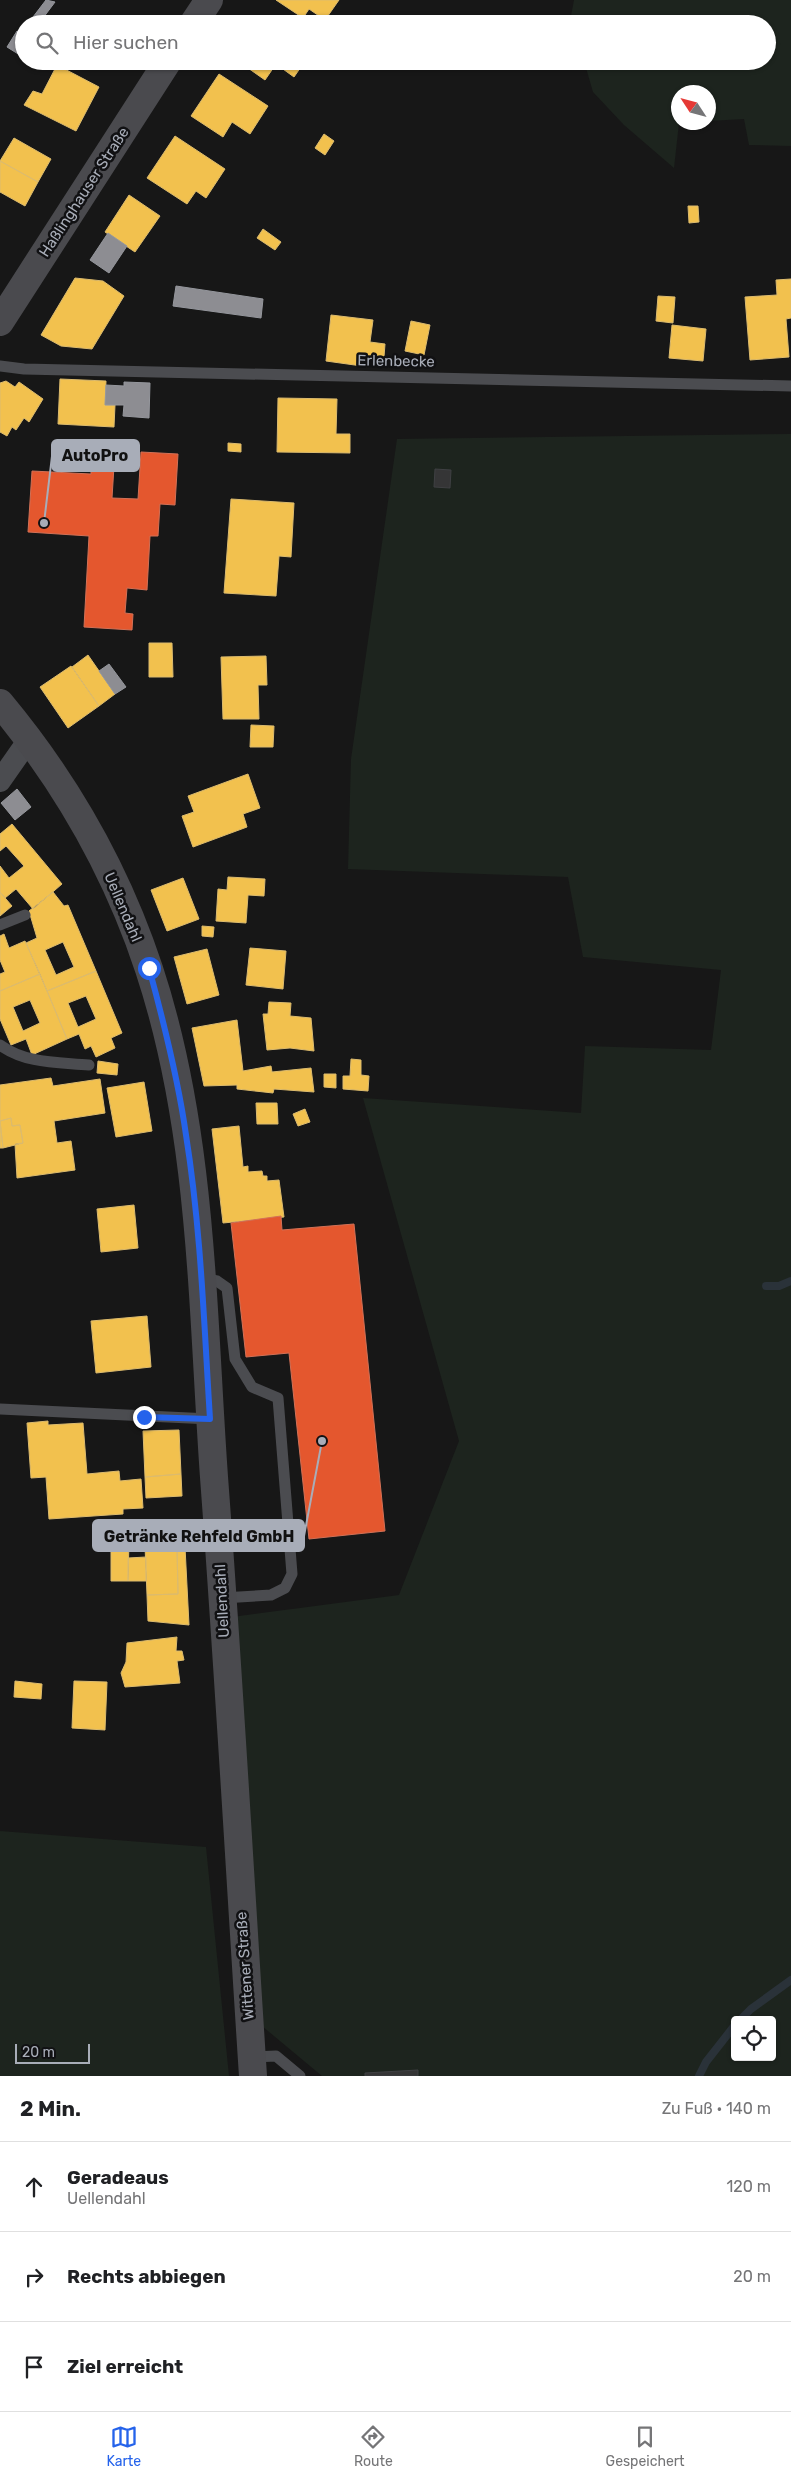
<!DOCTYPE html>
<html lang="de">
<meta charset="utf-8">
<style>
body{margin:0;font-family:Rubik,sans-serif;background:#f6f6f6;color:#202124}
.controls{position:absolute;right:15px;bottom:15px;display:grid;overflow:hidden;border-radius:5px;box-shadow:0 1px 4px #0004}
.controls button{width:45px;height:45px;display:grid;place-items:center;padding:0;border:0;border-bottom:1px solid #e0e0e0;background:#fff;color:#202124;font:25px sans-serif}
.compass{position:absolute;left:671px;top:85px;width:45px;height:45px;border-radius:50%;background:#fff;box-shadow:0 1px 4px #0004;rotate:306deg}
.scale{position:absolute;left:15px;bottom:12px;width:75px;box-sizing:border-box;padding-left:5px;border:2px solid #a8adb8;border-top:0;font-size:14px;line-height:18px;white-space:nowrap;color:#a8adb8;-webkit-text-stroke:4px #111113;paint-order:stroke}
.stop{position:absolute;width:15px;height:15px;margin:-11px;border:4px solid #2563eb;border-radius:50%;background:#fff}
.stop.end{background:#2563eb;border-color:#fff;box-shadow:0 1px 5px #0008}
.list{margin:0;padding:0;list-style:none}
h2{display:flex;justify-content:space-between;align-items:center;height:65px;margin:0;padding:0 20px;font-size:21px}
h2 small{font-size:16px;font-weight:400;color:#757577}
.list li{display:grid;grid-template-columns:32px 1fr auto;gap:15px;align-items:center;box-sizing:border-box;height:90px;padding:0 20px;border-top:1px solid #e0e0e0}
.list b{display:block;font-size:19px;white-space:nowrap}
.list p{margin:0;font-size:16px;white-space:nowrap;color:#757577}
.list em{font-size:16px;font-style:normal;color:#757577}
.icon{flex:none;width:28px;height:28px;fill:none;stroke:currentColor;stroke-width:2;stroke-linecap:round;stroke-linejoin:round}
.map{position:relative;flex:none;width:791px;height:2076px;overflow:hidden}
.search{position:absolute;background:#fff;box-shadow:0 1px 4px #0004;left:15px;right:15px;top:15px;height:55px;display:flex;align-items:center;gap:12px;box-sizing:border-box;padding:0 18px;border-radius:28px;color:#757577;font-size:19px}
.sheet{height:335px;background:#fff}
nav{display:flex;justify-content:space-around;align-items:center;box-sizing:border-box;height:70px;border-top:1px solid #e0e0e0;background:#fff;font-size:14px;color:#757577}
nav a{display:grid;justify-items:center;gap:2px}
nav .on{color:#2563eb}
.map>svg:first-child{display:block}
</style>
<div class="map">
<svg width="791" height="2076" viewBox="0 0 791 2076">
<rect width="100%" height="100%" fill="#171717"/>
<path fill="#1d241e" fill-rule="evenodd" d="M 574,0 L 791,0 L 791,146 L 749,145 L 744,119 L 709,121 L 708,92 L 678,92 L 678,122 L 687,123 L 679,123 L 674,168 L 624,125 L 593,92 L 584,61 L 767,61 L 767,24 L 573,24 L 571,16 Z
M 791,434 L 791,2076 L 322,2076 L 262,2026 L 232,1617 L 399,1595 L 459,1441 L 363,1098 L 581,1113 L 585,1046 L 711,1050 L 721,970 L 583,957 L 568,877 L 348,869 L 351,759 L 397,439 ZM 735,2020 L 772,2020 L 772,2057 L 735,2057 Z
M 0,1831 L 206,1847 L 229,2076 L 0,2076 Z"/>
<path fill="#f2c14e" stroke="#dcbb6e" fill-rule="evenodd" d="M 276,0 L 339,0 L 325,20 L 309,9 L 303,18 Z
M 263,17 L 273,24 L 258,24 Z
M 238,61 L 305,61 L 294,77 L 276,64 L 265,80 Z
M 57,65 L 99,87 L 76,131 L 24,105 L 33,91 L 42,94 Z
M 219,74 L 268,106 L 250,134 L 232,122 L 223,137 L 191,116 Z
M 324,134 L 334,141 L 325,155 L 315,148 Z
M 175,136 L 225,169 L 206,198 L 196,191 L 187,204 L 147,178 Z
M 14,138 L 51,159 L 38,182 L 0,161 Z
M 0,161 L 38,182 L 25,206 L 0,192 Z
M 129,195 L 160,216 L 135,252 L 105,232 Z
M 688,206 L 698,206 L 699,222 L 689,223 Z
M 263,229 L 281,242 L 275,250 L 257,238 Z
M 75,278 L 103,281 L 124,296 L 92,349 L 61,346 L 41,335 Z
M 791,279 L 791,318 L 786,319 L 789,357 L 750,360 L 745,297 L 777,295 L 776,280 Z
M 658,296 L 675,297 L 673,323 L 656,321 Z
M 331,315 L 373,320 L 370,342 L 385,344 L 384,357 L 370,355 L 369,367 L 326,361 Z
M 411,321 L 430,325 L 424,355 L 405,351 Z
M 672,325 L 706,329 L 703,361 L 669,358 Z
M 60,379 L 106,381 L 105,405 L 115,405 L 114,427 L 58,424 Z
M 6,381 L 15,387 L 19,382 L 43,399 L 29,422 L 24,418 L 16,430 L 12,427 L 7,436 L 0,432 L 0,383 Z
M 278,398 L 337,399 L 336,434 L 350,434 L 350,453 L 277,452 Z
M 228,443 L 241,444 L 241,452 L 228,451 Z
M 231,499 L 294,503 L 291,557 L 279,556 L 276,596 L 224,593 Z
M 149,643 L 172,643 L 173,677 L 149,677 Z
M 88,655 L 115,694 L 99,706 L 72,667 Z
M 266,656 L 267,685 L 258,685 L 259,719 L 223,719 L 221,657 Z
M 71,666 L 99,706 L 68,728 L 40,687 Z
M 251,725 L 274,726 L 273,747 L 250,747 Z
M 248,774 L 260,808 L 243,814 L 247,827 L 193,847 L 182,816 L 194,812 L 188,796 Z
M 12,824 L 62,884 L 33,909 L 16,889 L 5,898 L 0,892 L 0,866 L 9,878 L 24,866 L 6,846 L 0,851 L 0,834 Z
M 228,877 L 265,879 L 264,896 L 248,895 L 246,923 L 216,921 L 218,889 L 227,890 Z
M 183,878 L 199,919 L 167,931 L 151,890 Z
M 0,892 L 12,906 L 0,916 Z
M 53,892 L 64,906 L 68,905 L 96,971 L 47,991 L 26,943 L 37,938 L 29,911 ZM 63,942 L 74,967 L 56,975 L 45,950 Z
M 202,926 L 214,927 L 213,937 L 202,936 Z
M 4,934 L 9,948 L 25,941 L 40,974 L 0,991 L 0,974 L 5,972 L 0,960 L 0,936 Z
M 250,948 L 286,951 L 283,989 L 246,985 Z
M 207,949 L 219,995 L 187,1004 L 174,957 Z
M 96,971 L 122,1033 L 111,1038 L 115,1048 L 96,1057 L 91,1046 L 85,1049 L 79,1034 L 67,1039 L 47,991 ZM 86,996 L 96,1019 L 78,1027 L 68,1003 Z
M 40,974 L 67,1039 L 32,1055 L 26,1039 L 11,1045 L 0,1019 L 0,991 ZM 30,1000 L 40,1023 L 23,1031 L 13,1007 Z
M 269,1002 L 291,1003 L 290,1016 L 311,1018 L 314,1051 L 290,1048 L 267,1050 L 263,1014 L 268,1014 Z
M 237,1020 L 243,1071 L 271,1066 L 272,1072 L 311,1068 L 314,1092 L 274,1089 L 273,1093 L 237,1089 L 237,1085 L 204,1086 L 192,1028 Z
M 351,1059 L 361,1060 L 361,1075 L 369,1076 L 368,1091 L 343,1089 L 343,1076 L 350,1076 Z
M 98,1061 L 118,1064 L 117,1075 L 97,1073 Z
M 324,1074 L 336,1074 L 336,1088 L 324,1087 Z
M 51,1078 L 53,1086 L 100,1079 L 105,1113 L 54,1121 L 57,1143 L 71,1141 L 75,1170 L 17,1178 L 15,1144 L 23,1143 L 20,1125 L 12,1126 L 11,1118 L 0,1121 L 0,1085 Z
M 144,1082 L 152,1131 L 116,1137 L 107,1088 Z
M 256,1103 L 277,1103 L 278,1124 L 257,1124 Z
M 305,1109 L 310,1122 L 298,1126 L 293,1114 Z
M 11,1118 L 12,1126 L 20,1125 L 23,1143 L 3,1148 L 0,1121 Z
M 0,1121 L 3,1148 L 0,1148 Z
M 239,1126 L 243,1167 L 248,1166 L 248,1172 L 262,1171 L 263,1176 L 267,1176 L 267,1181 L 279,1180 L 284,1217 L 223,1223 L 212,1129 Z
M 134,1205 L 138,1248 L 101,1252 L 97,1209 Z
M 147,1316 L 151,1367 L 96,1373 L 91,1321 Z
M 48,1421 L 48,1425 L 83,1423 L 87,1474 L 119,1471 L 120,1481 L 141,1479 L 143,1508 L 123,1509 L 123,1514 L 49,1519 L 46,1477 L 31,1478 L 27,1423 Z
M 179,1430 L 181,1474 L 145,1477 L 143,1431 Z
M 181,1474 L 182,1496 L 146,1498 L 145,1477 Z
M 129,1541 L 128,1581 L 111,1581 L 111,1542 Z
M 145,1546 L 177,1546 L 178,1594 L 147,1595 Z
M 177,1546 L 185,1547 L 189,1625 L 148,1621 L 147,1595 L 178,1594 Z
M 146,1557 L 146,1581 L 128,1581 L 128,1558 Z
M 177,1637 L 176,1651 L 182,1651 L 184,1660 L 177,1661 L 180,1683 L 125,1687 L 121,1673 L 126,1662 L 127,1643 Z
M 15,1681 L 42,1684 L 41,1699 L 14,1697 Z
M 74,1681 L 107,1682 L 105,1730 L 72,1728 Z"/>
<path fill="#e4572e" stroke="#d27157" d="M 141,452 L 178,454 L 175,505 L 160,504 L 158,536 L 150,536 L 147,590 L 127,588 L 125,613 L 133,614 L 132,630 L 84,627 L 89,536 L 28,532 L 32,471 L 91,474 L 91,465 L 114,466 L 112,498 L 138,499 Z
M 281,1216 L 282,1230 L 354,1224 L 385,1531 L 309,1539 L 289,1353 L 246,1357 L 231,1223 Z"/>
<path fill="#8d8d92" stroke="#95979d" d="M 46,0 L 55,2 L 40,22 L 33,17 Z
M 17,31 L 24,35 L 23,57 L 7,47 Z
M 108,233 L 127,246 L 109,273 L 90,260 Z
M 176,286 L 263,299 L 261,318 L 173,306 Z
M 124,382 L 150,383 L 149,418 L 123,416 L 124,405 L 105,405 L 106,385 L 124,386 Z
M 109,664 L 126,687 L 115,694 L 99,671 Z
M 17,789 L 31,807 L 15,820 L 1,803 Z"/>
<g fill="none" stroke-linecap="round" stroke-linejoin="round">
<path stroke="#2a3239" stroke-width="8" d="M 766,1286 L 779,1286 L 791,1281
M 740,2020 L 751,2009 L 791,1980
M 699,2076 L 706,2062 L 735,2025"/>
</g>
<path fill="#353536" stroke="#3f4043" d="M 435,469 L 451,470 L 450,488 L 434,487 Z
M 418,2070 L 418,2076 L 365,2076 L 365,2073 Z"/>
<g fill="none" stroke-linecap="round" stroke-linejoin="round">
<path stroke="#4b4c50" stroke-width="11" d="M 0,366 L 24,369 L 791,386
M 0,925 L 25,915
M 0,1045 C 26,1064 58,1062 89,1065
M 202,1278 L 217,1281 L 227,1288 L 235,1359 L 252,1387 L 278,1398 L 292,1574 L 285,1588 L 271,1595 L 222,1598
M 0,1409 L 210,1419
M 252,2057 L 276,2056 L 300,2076"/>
<path stroke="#4b4c50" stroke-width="22" d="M 0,781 L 30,738"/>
<path stroke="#4a4a4e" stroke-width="28" d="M 193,24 L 209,0
M 0,322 L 168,61
M 0,703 C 65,781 117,872 149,969 C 203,1132 202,1308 214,1477 C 229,1677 240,1877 253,2076"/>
</g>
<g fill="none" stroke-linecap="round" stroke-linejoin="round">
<path stroke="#2563eb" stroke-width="6" d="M 144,1417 L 210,1419 C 204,1324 201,1229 186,1135 C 178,1078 164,1023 149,968"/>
</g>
<g text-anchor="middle" stroke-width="5" stroke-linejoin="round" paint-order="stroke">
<g font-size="15" fill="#a8adb8" stroke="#111113">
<text transform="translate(84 192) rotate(-57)" y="5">Haßlinghauser Straße</text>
<text transform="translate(396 361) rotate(1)" y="5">Erlenbecke</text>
<text transform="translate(123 907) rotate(67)" y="5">Uellendahl</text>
<text transform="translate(222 1601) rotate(-93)" y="5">Uellendahl</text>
<text transform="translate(245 1966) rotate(-94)" y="5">Wittener Straße</text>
</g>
</g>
<path fill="none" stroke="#a8adb8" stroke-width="2" d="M44 523L52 456M322 1441L304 1536"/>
<g fill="#a8adb8" stroke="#111113" stroke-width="2">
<circle cx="44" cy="523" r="5"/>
<circle cx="322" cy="1441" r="5"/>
</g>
<g fill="#a8adb8" stroke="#a8adb8" stroke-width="2">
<rect x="52" y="440" width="87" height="31" rx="5"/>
<rect x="93" y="1520" width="211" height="31" rx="5"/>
</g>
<g font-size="16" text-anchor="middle" font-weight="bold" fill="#111">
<text x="95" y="461">AutoPro</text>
<text x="199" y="1542">Getränke Rehfeld GmbH</text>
</g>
</svg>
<div class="controls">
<button><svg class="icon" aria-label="locate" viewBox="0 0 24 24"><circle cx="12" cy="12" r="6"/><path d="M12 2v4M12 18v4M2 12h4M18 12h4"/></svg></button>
</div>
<svg class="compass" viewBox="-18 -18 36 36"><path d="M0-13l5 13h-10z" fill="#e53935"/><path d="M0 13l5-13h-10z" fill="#757577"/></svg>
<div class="scale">20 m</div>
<div class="stop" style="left:149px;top:968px"></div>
<div class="stop end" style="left:144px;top:1417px"></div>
<div class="search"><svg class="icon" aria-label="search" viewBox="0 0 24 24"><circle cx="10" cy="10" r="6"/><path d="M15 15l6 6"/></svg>Hier suchen</div>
</div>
<section class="sheet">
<h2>2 Min.<small>Zu Fuß · 140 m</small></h2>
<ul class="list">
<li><svg class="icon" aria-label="ahead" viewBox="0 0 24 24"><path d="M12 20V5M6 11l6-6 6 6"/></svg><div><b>Geradeaus</b><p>Uellendahl</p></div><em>120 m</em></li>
<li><svg class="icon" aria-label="right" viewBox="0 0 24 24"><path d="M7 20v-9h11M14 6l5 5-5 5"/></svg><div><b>Rechts abbiegen</b></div><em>20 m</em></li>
<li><svg class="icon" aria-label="arrive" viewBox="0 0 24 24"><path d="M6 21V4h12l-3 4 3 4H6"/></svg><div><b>Ziel erreicht</b></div></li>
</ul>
</section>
<nav>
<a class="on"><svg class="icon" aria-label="map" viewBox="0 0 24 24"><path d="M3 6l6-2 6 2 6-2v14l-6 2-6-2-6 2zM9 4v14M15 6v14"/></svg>Karte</a>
<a><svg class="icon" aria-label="directions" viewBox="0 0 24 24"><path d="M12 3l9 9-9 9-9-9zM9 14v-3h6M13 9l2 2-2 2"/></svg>Route</a>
<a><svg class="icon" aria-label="saved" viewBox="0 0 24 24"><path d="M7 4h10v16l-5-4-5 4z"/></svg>Gespeichert</a>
</nav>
